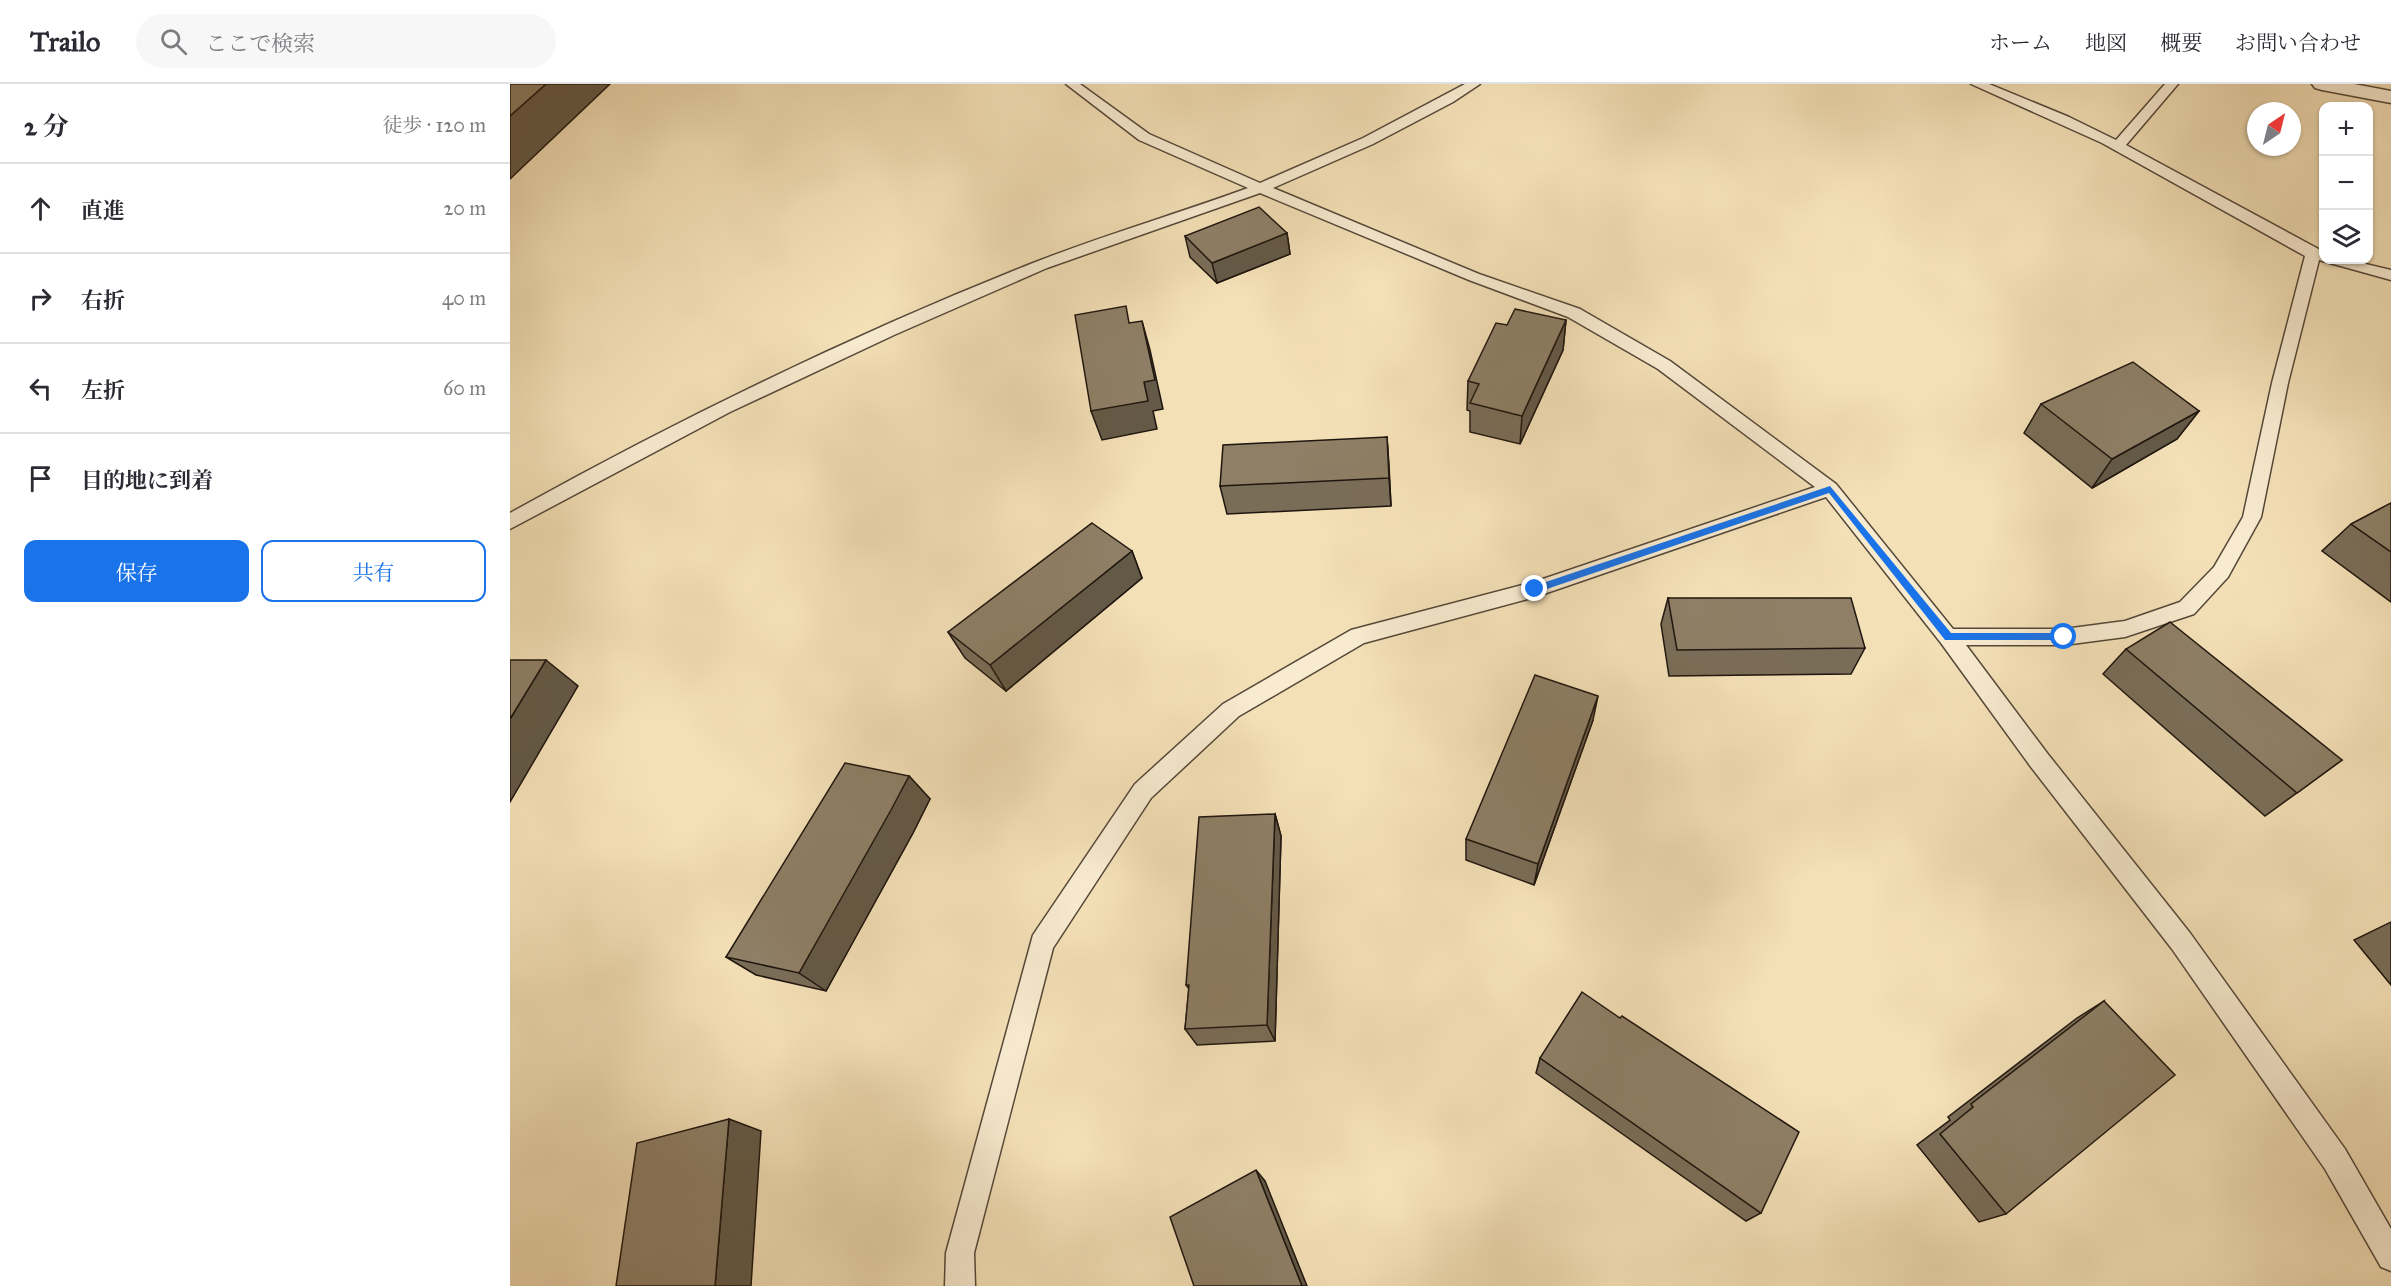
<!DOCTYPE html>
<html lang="ja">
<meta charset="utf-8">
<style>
body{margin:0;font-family:"IM FELL Great Primer","Noto Serif JP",serif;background:#f7f7f7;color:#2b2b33}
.controls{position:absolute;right:18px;top:18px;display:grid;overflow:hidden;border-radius:12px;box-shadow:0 2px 4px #0004}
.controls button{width:54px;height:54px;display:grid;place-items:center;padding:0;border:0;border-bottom:2px solid #e1e1e2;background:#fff;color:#2b2b33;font:30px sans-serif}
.compass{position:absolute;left:1737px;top:18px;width:54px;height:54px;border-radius:50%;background:#fff;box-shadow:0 2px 4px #0004;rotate:35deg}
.stop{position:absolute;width:18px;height:18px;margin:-14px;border:4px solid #1a73e8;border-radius:50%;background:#fff}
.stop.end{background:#1a73e8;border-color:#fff;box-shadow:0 2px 6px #0008}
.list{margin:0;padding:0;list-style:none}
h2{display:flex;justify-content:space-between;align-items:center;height:78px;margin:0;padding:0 24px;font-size:26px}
h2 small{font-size:20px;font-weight:400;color:#7c7c81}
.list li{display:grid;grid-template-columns:39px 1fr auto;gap:18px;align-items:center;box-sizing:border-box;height:90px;padding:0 24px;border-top:2px solid #e1e1e2}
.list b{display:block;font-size:22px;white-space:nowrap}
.list em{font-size:20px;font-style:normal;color:#7c7c81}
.actions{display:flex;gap:12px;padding:18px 24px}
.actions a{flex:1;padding:14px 0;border:2px solid #1a73e8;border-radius:12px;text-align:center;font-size:21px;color:#1a73e8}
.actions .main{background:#1a73e8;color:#fff}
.icon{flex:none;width:33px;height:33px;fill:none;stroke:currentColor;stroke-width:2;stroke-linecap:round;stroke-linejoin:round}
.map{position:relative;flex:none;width:1881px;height:1202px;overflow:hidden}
header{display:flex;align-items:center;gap:36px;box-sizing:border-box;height:84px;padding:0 30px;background:#fff;border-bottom:2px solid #e1e1e2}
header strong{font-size:28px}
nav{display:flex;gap:33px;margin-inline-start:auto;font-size:21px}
.search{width:420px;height:54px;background:#f7f7f7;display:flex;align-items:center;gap:15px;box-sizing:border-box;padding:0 21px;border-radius:33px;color:#7c7c81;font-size:22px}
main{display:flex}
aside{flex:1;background:#fff}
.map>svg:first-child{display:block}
</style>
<header>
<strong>Trailo</strong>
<div class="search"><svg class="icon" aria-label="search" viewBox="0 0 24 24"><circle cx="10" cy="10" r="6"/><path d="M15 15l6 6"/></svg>ここで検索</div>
<nav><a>ホーム</a><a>地図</a><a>概要</a><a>お問い合わせ</a></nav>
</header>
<main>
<aside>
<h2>2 分<small>徒歩 · 120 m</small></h2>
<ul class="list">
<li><svg class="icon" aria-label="ahead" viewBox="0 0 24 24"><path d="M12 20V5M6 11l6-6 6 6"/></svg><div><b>直進</b></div><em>20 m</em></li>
<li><svg class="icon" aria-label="right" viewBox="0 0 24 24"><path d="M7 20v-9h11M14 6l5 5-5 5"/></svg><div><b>右折</b></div><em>40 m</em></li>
<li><svg class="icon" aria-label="left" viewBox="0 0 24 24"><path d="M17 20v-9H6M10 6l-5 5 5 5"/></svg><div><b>左折</b></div><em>60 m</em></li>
<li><svg class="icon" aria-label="arrive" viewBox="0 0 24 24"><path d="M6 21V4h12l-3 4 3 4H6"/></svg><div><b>目的地に到着</b></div></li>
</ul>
<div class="actions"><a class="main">保存</a><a>共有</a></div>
</aside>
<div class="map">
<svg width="1881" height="1202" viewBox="0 0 1881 1202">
<rect width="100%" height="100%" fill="#f4e0b7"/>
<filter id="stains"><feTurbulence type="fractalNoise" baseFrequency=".00333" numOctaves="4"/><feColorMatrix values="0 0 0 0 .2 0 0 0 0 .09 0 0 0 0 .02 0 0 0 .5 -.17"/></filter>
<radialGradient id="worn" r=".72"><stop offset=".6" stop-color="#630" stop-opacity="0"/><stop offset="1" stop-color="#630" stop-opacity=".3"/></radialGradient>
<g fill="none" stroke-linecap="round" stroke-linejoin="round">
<defs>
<path id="lane" d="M 556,0 L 570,0 L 639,50 L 750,99 L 853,54 L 955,0 L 970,0 L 943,18 L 863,60 L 763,104 L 969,190 L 1070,225 L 1160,277 L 1326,400 L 1443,545 L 1554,545 L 1615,537 L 1670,518 L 1704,483 L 1733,433 L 1762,299 L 1795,172 L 1592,59 L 1461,0 L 1479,0 L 1559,33 L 1606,56 L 1655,0 L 1668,0 L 1616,61 L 1814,168 L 1814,176 L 1839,176 L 1881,186 L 1881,196 L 1809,176 L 1778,299 L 1751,433 L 1718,493 L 1684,530 L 1615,553 L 1554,561 L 1456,561 L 1537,669 L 1680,849 L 1835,1065 L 1881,1145 L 1881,1187 L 1871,1183 L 1815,1085 L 1662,865 L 1521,683 L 1431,559 L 1316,413 L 1025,513 L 854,559 L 729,632 L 641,714 L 543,864 L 464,1169 L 465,1202 L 435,1202 L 436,1169 L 523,851 L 625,700 L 713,620 L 841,546 L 1024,498 L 1305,403 L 1148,285 L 1058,233 L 959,196 L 750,109 L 537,184 L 384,251 L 220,328 L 0,445 L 0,429 C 169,335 344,250 523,179 C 594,151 667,130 738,104 L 629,56 Z"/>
<path id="street" d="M 1802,0 L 1844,0 L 1881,7 L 1881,19 L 1812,6 L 1805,4 Z"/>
</defs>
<use href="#lane" stroke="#544839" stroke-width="3"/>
<use href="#street" stroke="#544839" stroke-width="3"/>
<use href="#lane" fill="#f8ebd0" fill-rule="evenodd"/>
<use href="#street" fill="#f8ebd0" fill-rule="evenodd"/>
</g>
<path fill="#7a6d58" stroke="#1f160f" stroke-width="1.5" d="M 777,149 L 780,170 L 707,199 L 680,173 L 675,152 Z
M 1056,236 L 1053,266 L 1010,360 L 960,348 L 960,327 L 957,326 L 958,297 L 997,241 Z
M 1531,320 L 1689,327 L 1667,355 L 1582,404 L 1514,349 Z
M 877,353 L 881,422 L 717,430 L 710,402 Z
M 1881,419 L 1881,518 L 1812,467 L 1841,440 Z
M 622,467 L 632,494 L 496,607 L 455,574 L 438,548 Z
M 1158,514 L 1355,564 L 1341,590 L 1159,592 L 1151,540 Z
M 1616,565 L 1832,676 L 1755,732 L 1593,590 Z
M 1083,636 L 1024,801 L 956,776 L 956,755 Z
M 399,692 L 420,715 L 403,749 L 316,907 L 246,891 L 216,873 Z
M 765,730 L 771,752 L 765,957 L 687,961 L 675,945 L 679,905 L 676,901 Z
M 1881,838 L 1881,901 L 1844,856 Z
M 1594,917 L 1496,1130 L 1469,1138 L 1407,1061 L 1440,1036 L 1438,1033 L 1567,934 Z
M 1030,974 L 1251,1129 L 1236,1137 L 1026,989 Z"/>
<path fill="#635947" stroke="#1f160f" stroke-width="1.5" d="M 36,0 L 100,0 L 0,95 L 0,32 Z
M 777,149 L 780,170 L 707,199 L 702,179 Z
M 1056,236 L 1053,266 L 1010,360 L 1012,332 Z
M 632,237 L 640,266 L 653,325 L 643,327 L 647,345 L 592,356 L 581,327 L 634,298 Z
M 1689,327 L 1667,355 L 1582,404 L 1602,375 Z
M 877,353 L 879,381 L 881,422 L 879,394 Z
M 622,467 L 632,494 L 496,607 L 480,581 Z
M 36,576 L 68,602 L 0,718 L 0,635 Z
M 1088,612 L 1083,636 L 1024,801 L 1028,780 Z
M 399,692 L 420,715 L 403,749 L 316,907 L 289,889 Z
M 765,730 L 771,752 L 765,957 L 757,941 Z
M 219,1035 L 251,1047 L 241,1202 L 205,1202 Z
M 746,1086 L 755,1097 L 797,1202 L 792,1202 Z"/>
<path fill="#8e7f66" stroke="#1f160f" stroke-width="1.5" d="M 0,0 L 36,0 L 0,32 Z
M 749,123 L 777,149 L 702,179 L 675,152 Z
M 616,222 L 619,239 L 632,237 L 645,296 L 634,298 L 638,317 L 581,327 L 565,231 Z
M 1005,225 L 1056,236 L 1012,332 L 960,319 L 969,300 L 958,297 L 986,239 L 997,241 Z
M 1623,278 L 1689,327 L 1602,375 L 1531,320 Z
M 877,353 L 879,394 L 710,402 L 713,361 Z
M 1881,419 L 1881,468 L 1841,440 Z
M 582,439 L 622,467 L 480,581 L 438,548 Z
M 1158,514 L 1341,514 L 1355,564 L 1167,566 Z
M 1660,538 L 1832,676 L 1787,709 L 1616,565 Z
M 0,576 L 36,576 L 0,635 Z
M 1025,591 L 1088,612 L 1028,780 L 956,755 Z
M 335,679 L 399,692 L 381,726 L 289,889 L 216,873 Z
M 765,730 L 757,941 L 675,945 L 679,901 L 676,901 L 689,733 Z
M 1072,908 L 1110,934 L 1112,932 L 1289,1048 L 1251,1129 L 1030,974 Z
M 1594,917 L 1665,991 L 1496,1130 L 1430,1050 L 1463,1023 L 1461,1020 Z
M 219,1035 L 205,1202 L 106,1202 L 127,1059 Z
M 746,1086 L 792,1202 L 684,1202 L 660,1133 Z"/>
<path fill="#1a73e8" d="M 1320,402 L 1441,549 L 1554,549 L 1557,551 L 1557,556 L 1435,556 L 1319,409 L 1028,508 L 1021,508 L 1020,505 L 1021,503 Z"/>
<rect width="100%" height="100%" filter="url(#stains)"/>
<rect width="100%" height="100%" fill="url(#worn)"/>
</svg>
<div class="controls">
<button>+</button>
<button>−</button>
<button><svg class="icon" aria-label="layers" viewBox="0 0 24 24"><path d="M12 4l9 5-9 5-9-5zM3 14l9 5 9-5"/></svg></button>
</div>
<svg class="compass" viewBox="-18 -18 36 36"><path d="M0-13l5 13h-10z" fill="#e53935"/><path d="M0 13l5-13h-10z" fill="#7c7c81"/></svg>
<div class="stop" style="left:1554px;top:553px"></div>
<div class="stop end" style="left:1025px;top:505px"></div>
</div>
</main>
